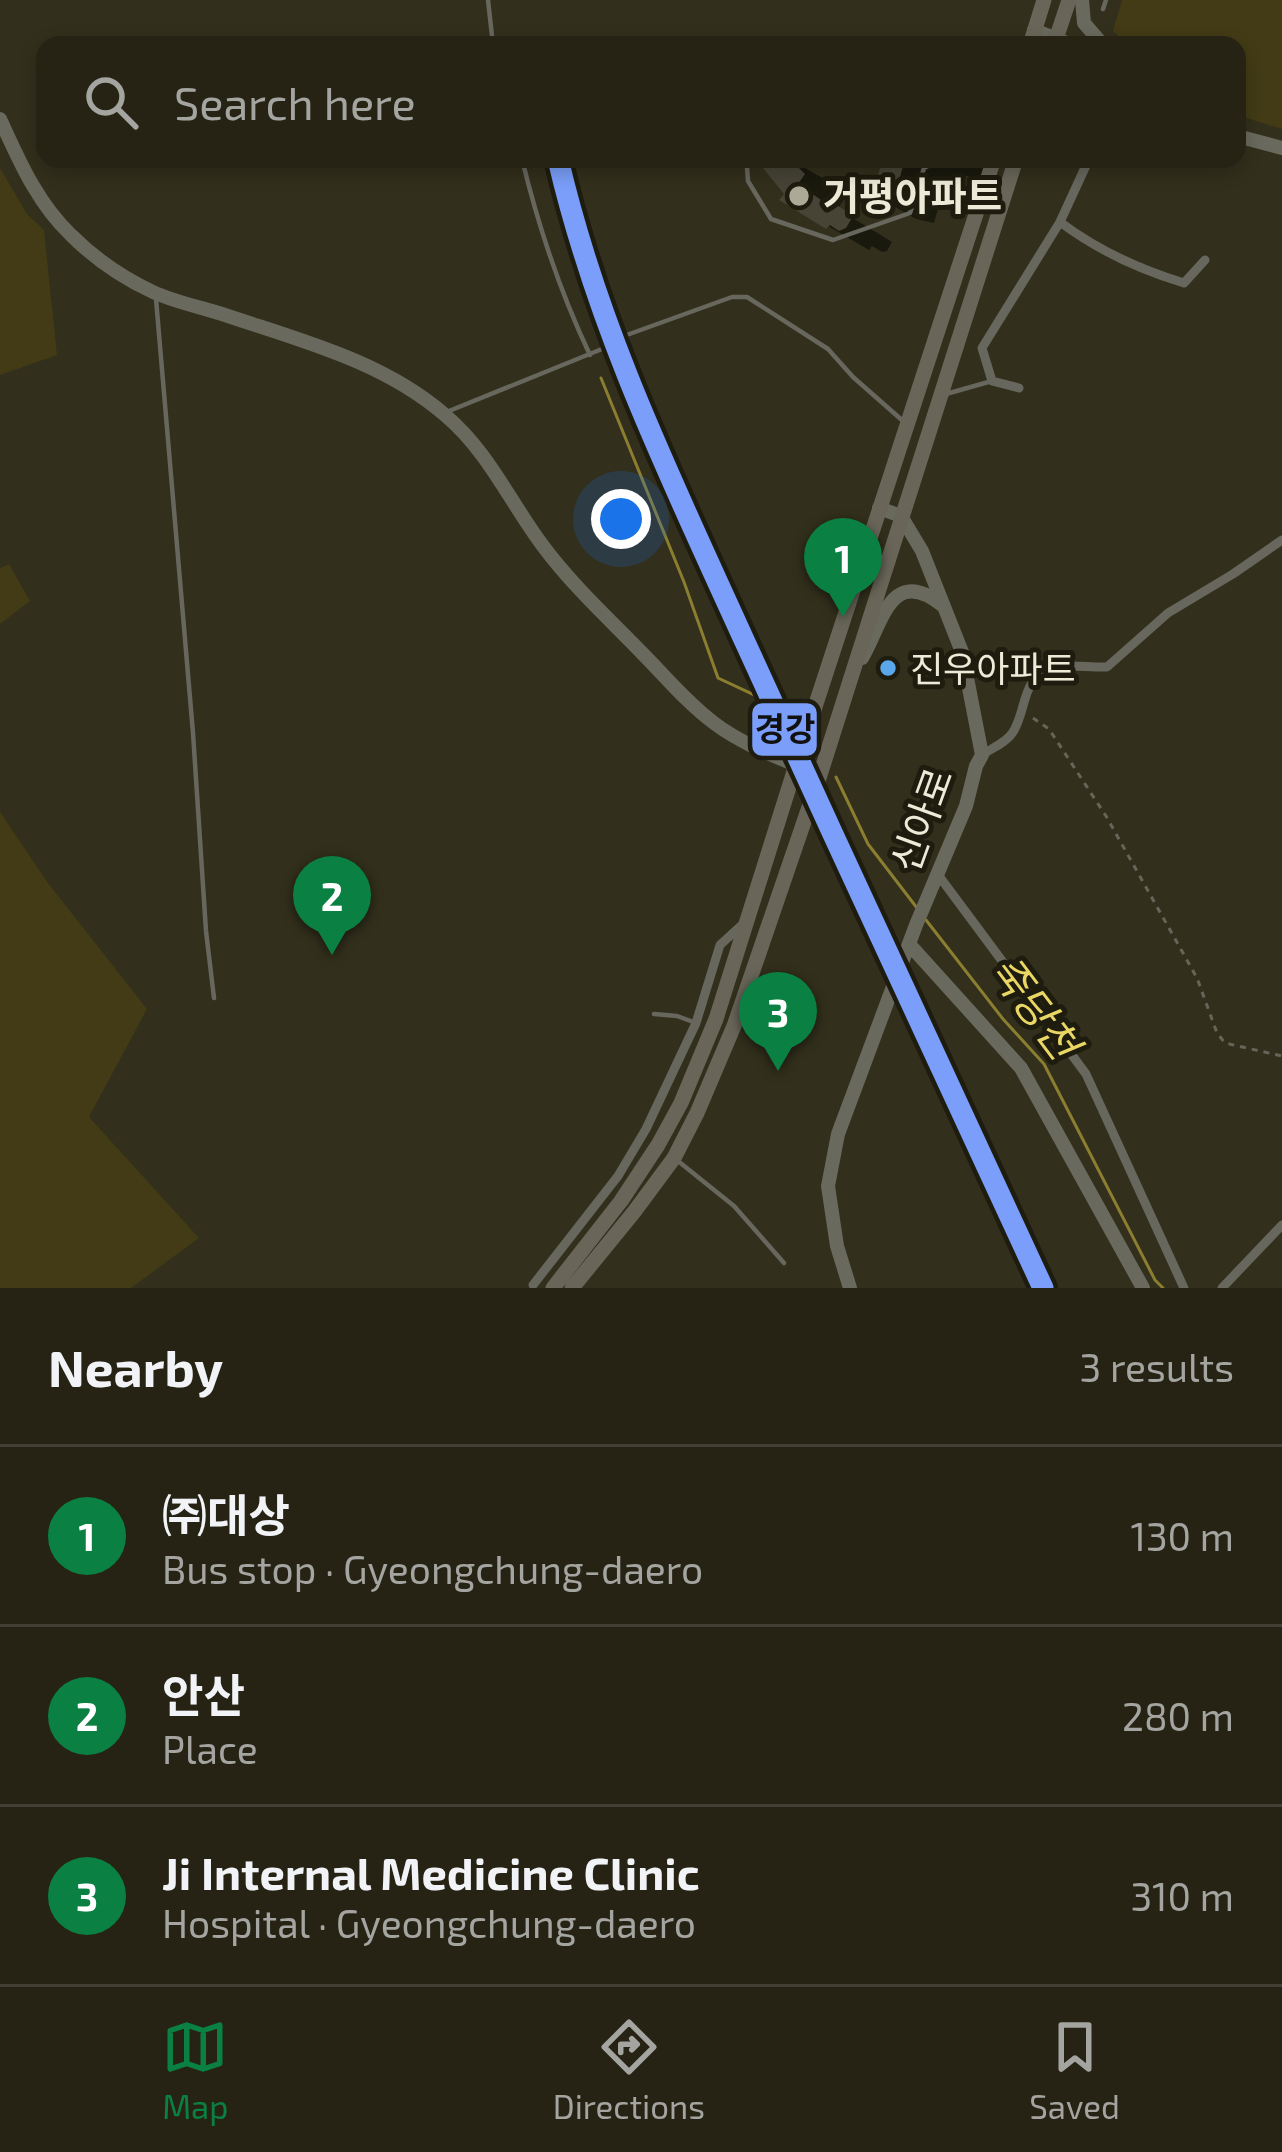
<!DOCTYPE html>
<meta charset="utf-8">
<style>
body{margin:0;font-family:"Exo 2","Noto Sans KR",sans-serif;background:#322f22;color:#f1f3f6}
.you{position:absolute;left:621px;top:519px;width:42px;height:42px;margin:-30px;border:9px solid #fff;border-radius:50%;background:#1a73e8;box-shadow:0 0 0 18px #1a73e833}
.badge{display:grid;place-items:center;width:78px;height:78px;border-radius:50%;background:#0b8043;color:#fff;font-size:39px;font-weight:700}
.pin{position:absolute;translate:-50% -99px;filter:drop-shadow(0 3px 6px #0008)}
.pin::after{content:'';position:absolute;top:63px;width:42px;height:36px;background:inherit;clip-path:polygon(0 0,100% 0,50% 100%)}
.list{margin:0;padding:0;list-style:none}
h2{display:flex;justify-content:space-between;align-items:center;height:156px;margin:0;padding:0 48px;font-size:51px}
h2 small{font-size:39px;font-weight:400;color:#a4a4a0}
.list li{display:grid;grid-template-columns:78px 1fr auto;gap:36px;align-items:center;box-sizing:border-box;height:180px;padding:0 48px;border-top:3px solid #424034}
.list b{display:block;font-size:45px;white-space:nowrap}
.list p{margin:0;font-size:39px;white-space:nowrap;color:#a4a4a0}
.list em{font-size:39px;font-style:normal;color:#a4a4a0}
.icon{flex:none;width:66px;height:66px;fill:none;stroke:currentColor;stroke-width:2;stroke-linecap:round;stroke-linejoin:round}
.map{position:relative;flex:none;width:1282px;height:1288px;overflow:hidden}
.search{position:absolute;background:#262315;box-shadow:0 6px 18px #0003;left:36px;right:36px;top:36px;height:132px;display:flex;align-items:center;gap:30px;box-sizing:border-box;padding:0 42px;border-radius:24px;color:#a4a4a0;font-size:45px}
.sheet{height:696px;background:#262315}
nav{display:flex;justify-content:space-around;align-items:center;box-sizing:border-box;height:168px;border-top:3px solid #424034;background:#262315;font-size:33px;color:#a4a4a0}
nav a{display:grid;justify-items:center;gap:6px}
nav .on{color:#0b8043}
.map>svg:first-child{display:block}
</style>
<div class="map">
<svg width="1282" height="1288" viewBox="0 0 1282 1288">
<rect width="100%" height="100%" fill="#322f1c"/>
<path fill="#423b15" d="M 1122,0 L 1282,0 L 1282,129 L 1237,115 L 1237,45 L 1129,45 L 1113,31 Z
M 0,168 L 27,214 L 44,230 L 57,355 L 0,375 Z
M 9,564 L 30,601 L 0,624 L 0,568 Z
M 0,812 L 48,883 L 147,1009 L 89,1117 L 199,1238 L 131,1288 L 0,1288 Z"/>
<path fill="#0007" d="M 778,159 L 790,159 L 824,179 L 844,199 L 838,209 L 892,242 L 887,251 L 882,252 L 872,246 L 869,250 L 784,200 L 787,194 Z
M 886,159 L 988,159 L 992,176 L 947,176 L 934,223 L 916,219 L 875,195 Z"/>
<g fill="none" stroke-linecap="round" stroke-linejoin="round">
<path stroke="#8b7e30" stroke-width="3" d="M 601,378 L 684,582 L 718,678 L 795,714
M 836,777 L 868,844 L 917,908
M 926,920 L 1003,1019 L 1044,1064 L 1155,1280 L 1163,1288"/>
</g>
<path fill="#474436" d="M 773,159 L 790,159 L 805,174 L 798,184 L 831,207 L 834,203 L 853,216 L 846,228 L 839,231 L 830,225 L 826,229 L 779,200 L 784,194 L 763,168 Z
M 883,159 L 905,159 L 893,202 L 871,197 Z"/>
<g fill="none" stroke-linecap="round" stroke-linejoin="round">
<path stroke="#67655a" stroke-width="3" stroke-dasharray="6 6" stroke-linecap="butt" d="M 1033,718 L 1049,729 L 1106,816 L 1197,978 L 1217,1033 L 1225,1043 L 1282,1056"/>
<path stroke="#68675e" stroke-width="4.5" d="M 488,0 L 493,45
M 1103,9 L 1106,0
M 522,159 C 538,225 561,294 590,355
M 758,159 L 747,167 L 748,181 L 771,219 L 833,240 L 910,213 L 924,168 L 942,159
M 971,159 L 989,162
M 156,299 L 193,733 L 206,931 L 214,998
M 624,336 L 732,297 L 747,297 L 828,349 L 853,377 L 903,421
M 946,394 L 992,381
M 449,411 L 602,349
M 654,1014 L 677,1016 L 696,1023
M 678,1161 L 734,1206 L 784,1263"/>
<path stroke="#68675e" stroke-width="9" d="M 1060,222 C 1096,249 1141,270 1184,283 L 1205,260
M 1019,388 L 992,381 L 982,348 L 1060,222 L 1089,159
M 982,755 C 992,748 1007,742 1013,732 C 1027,710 1021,679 1050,669 C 1066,663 1089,668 1107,667 L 1168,613 L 1233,574 L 1282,540
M 939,876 L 1086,1074 L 1184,1288
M 533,1285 L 618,1176 L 646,1129 L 696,1023 L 720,945 L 744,923
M 1222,1288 L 1282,1225"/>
<path stroke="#6a695d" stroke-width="14" d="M 1082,0 L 1084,23 L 1103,45
M 1034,30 L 1072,45
M 0,119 C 19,160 37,203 71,235 C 94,258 123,278 153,292 C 175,302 200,307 222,314 C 299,340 383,361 445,415 C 488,451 510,502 543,546 C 572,585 608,618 642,653 C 665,676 687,703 714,723 C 744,746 785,760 820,775
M 1237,136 L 1282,148
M 862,658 C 882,625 890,564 942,605
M 909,944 L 1021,1068 L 1143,1288
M 850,1288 L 837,1246 L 828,1186 L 838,1134 L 916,925 L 966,806 L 976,766 L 982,755 L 962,652 L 922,551 L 901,516 L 879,508"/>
<path stroke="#696659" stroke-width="15" d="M 1030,45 L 1044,0
M 1054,45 L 1069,0
M 553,1288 L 621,1201 L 658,1145 L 681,1103 L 716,1019 L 796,765 L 994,159
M 572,1288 L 634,1212 L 674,1158 L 697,1113 L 734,1026 L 820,775 L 1016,159"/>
<defs>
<path id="metro-1" d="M 558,159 C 598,331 673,483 745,642 C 843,858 944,1073 1043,1288"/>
</defs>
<use href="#metro-1" stroke="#1e1c0e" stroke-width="30"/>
<use href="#metro-1" stroke="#7a9ef9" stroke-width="21"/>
</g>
<circle fill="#aca996" stroke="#1e1c0e" stroke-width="4.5" cx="799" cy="196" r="12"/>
<circle fill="#5aa8eb" stroke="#1e1c0e" stroke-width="4.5" cx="888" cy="668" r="10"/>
<g text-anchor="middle" stroke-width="10" stroke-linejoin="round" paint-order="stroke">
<g font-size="36" fill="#edead8" stroke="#1e1c0e" text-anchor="start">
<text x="910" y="682">진우아파트</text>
</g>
<g font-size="39" font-weight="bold" fill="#edead8" stroke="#1e1c0e" text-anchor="start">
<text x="823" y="210">거평아파트</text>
</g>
<g font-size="39" fill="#edead8" stroke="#1e1c0e">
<text transform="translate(922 820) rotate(-70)" y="14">신아로</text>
</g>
<g font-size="42" font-style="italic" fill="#e9d664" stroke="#1e1c0e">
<text transform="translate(1034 1007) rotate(53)" y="15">죽당천</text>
</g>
</g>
<rect stroke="#1e1c0e" stroke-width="4.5" x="750" y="701" width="69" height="57" rx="12" fill="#7a9ef9"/>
<g font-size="33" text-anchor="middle" font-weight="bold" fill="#111">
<text x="785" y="741">경강</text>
</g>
</svg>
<div class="you"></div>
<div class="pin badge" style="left:843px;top:617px">1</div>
<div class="pin badge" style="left:332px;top:955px">2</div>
<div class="pin badge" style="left:778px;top:1071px">3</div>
<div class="search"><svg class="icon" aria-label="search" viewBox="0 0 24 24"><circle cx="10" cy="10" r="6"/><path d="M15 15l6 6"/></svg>Search here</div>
</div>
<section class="sheet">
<h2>Nearby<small>3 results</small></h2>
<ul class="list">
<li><span class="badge">1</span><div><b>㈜대상</b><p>Bus stop · Gyeongchung-daero</p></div><em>130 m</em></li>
<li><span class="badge">2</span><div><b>안산</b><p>Place</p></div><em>280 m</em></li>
<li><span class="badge">3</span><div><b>Ji Internal Medicine Clinic</b><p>Hospital · Gyeongchung-daero</p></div><em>310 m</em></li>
</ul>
</section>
<nav>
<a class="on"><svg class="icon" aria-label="map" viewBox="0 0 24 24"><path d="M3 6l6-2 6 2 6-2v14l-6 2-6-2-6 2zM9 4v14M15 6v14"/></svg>Map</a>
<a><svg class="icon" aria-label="directions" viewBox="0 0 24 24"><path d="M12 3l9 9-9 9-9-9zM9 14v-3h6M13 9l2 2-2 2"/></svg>Directions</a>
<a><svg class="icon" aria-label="saved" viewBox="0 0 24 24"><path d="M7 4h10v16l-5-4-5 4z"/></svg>Saved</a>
</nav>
